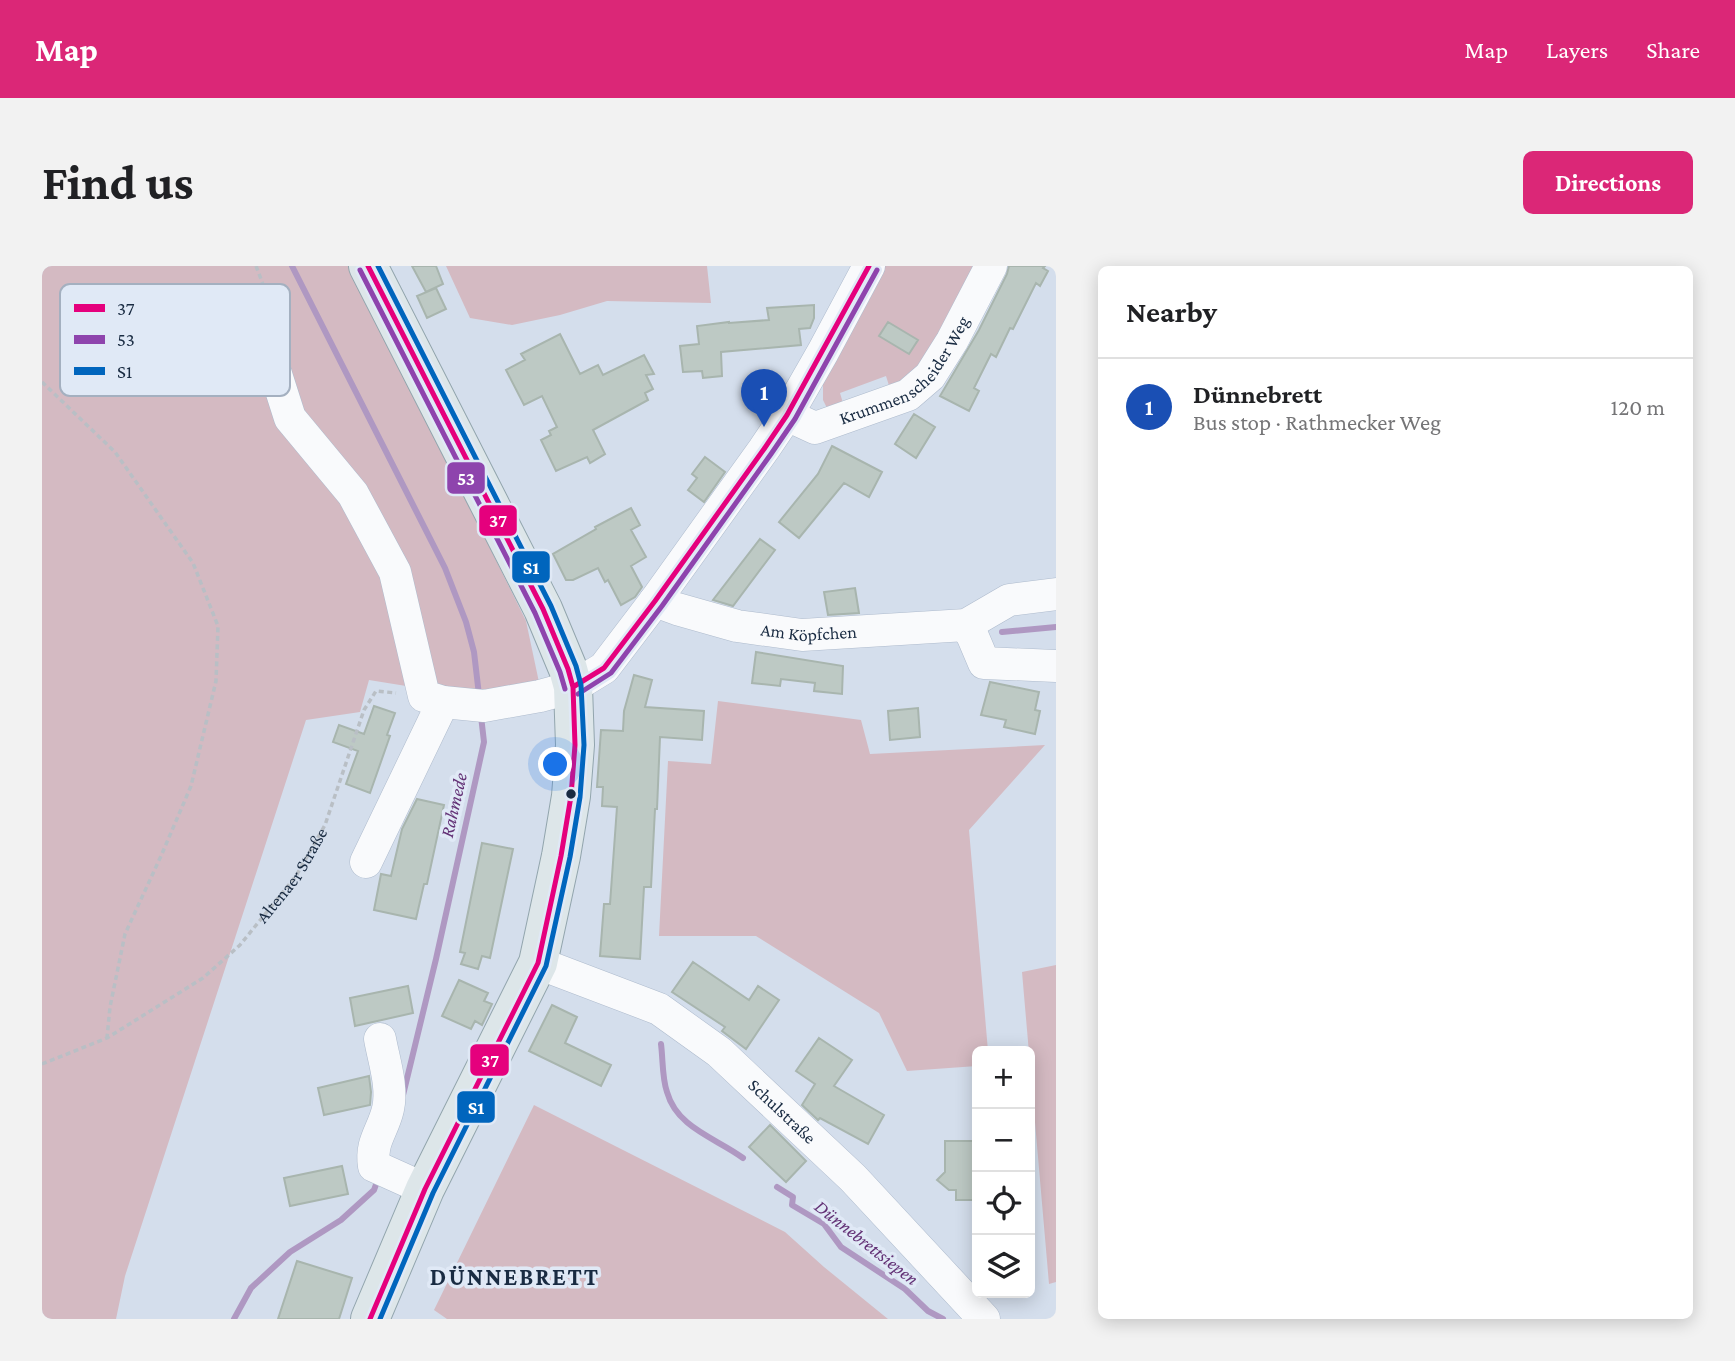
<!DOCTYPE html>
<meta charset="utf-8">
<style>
body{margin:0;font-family:"Crimson Pro",serif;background:#f2f2f2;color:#202124}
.controls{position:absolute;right:21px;bottom:21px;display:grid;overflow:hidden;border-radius:10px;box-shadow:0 4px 18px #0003}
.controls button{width:63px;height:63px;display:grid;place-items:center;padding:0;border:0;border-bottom:2px solid #e0e0e0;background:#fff;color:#202124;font:35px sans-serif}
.you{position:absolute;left:514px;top:499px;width:24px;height:24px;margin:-18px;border:5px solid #fff;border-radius:50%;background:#1a73e8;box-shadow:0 0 0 10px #1a73e833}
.badge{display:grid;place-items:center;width:46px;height:46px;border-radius:50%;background:#db2777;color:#fff;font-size:23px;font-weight:700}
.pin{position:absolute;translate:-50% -58px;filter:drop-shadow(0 2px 4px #0008)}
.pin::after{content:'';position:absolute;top:37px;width:24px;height:21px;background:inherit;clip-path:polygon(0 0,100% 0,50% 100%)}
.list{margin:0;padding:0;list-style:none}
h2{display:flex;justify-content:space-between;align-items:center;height:91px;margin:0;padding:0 28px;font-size:30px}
h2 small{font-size:23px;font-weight:400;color:#757577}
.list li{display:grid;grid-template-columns:46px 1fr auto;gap:21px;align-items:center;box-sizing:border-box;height:98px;padding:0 28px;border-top:2px solid #e0e0e0}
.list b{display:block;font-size:26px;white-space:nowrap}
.list p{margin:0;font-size:23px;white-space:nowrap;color:#757577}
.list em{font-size:23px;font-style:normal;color:#757577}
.icon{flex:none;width:38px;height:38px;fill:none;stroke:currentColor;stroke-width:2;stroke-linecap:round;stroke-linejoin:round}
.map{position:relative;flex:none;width:1014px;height:1053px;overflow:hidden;border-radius:10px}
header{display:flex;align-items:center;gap:42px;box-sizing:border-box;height:98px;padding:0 35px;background:#db2777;color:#fff}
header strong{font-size:33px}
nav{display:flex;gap:38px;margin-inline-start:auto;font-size:24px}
.intro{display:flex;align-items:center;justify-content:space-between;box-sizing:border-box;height:168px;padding:0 42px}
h1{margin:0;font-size:49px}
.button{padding:18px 32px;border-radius:10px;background:#db2777;color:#fff;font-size:24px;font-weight:700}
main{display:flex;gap:42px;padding:0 42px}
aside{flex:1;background:#fff;border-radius:10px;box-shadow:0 4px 18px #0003}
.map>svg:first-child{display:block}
</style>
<header>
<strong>Map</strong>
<nav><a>Map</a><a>Layers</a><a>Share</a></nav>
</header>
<div class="intro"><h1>Find us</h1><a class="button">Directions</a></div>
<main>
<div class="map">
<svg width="1014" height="1053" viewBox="0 0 1014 1053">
<rect width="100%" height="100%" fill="#d4deec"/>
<path fill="#d4bac2" d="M 0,0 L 309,0 L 484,355 L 498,421 L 420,429 L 327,414 L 318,446 L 264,454 L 83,1010 L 74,1053 L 0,1053 Z
M 404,0 L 665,0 L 669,37 L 565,35 L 518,49 L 470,59 L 428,52 Z
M 841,0 L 935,0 L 881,99 L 849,126 L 844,110 L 798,127 L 803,144 L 785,142 L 781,134 L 781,118 L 832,25 Z
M 676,435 L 819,454 L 828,488 L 1003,479 L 927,564 L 946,785 L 935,785 L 935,800 L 865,805 L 837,747 L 714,670 L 617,670 L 626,495 L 669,498 Z
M 1014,699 L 1014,1016 L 1007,1018 L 980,706 Z
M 492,839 L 743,966 L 782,1001 L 846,1053 L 405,1053 L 392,1044 Z"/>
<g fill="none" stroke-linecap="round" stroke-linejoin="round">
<path stroke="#af98c2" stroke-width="6" d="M 250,0 L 403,302 L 424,356 L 432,386 L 437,429
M 960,366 L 1014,361
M 619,778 C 621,793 620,812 625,826 C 635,862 674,872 701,892
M 361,829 L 394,693 L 442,476 L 439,450
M 735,921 L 751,931 L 750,939 L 782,958 L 799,981 L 863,1023 L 886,1045 L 901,1053
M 192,1053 L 209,1022 L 248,986 L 299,954 L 332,924 L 336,913"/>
</g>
<path fill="#bdc9c4" stroke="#a8b5ae" stroke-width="2" d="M 370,0 L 394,0 L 401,18 L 384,26 Z
M 967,0 L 1003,0 L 1001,2 L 1006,5 L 998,20 L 994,17 L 971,63 L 968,62 L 954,91 L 949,88 L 932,122 L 937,125 L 927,145 L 898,130 L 937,64 L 965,8 Z
M 394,22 L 404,43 L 385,52 L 375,30 Z
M 772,39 L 772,52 L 768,62 L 757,63 L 759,79 L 679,86 L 680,110 L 661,112 L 660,105 L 641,106 L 638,80 L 657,78 L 655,60 L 687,56 L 687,57 L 727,54 L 725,42 Z
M 846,56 L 876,74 L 867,88 L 837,70 Z
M 518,68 L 538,108 L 556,99 L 561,109 L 602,89 L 612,108 L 604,109 L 611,123 L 603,127 L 606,134 L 551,164 L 563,188 L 548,197 L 545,191 L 514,205 L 499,174 L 509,169 L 507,165 L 515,161 L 500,130 L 482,139 L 464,104 L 483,94 L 479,88 Z
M 872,148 L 893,161 L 874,192 L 853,178 Z
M 790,180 L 840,206 L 827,231 L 802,217 L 757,272 L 737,256 L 776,208 Z
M 663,191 L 683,206 L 662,236 L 646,224 L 655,212 L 650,208 Z
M 589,242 L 598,259 L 589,264 L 604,291 L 589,300 L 600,321 L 593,331 L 579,339 L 566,314 L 563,316 L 556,302 L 531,314 L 524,314 L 511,288 L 554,263 L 553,261 Z
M 718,273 L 733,284 L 691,340 L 671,334 Z
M 813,322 L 817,347 L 786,349 L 782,326 Z
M 714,386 L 801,400 L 800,428 L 772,425 L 773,417 L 739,413 L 738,420 L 710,417 Z
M 592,409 L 610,414 L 603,441 L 662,445 L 660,474 L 618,471 L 615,543 L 613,543 L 609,621 L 602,621 L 598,693 L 558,690 L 562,638 L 568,638 L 575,541 L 560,540 L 561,521 L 555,521 L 559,464 L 581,465 L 582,445 Z
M 948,416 L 997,426 L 993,444 L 998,445 L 993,468 L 962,461 L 964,454 L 939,449 Z
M 332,440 L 353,447 L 345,469 L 348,470 L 328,527 L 304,518 L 316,485 L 291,476 L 297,459 L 322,468 Z
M 876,442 L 878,471 L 848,474 L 846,445 Z
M 375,533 L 402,539 L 385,618 L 382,618 L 374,653 L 332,644 L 339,608 L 349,610 L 360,563 Z
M 440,577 L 471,583 L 448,692 L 440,690 L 436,703 L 419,698 L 423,687 L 418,686 Z
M 651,696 L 707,734 L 716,720 L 737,734 L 704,783 L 680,765 L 683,761 L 630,726 Z
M 417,714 L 446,727 L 442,735 L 450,738 L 440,759 L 433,755 L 429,763 L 400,750 Z
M 366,720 L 371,747 L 313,760 L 308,732 Z
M 510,739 L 535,751 L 523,777 L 569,799 L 559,820 L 487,785 Z
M 777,772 L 810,794 L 792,820 L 842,849 L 826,878 L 778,852 L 776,854 L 760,839 L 773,818 L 754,805 Z
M 327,810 L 329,826 L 328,839 L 282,849 L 276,822 Z
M 728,859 L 764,895 L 744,916 L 707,881 Z
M 903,875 L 935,875 L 935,928 L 931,928 L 931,934 L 914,934 L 914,924 L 907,924 L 895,914 L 903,906 Z
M 300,900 L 306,928 L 248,940 L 242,912 Z
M 255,995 L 310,1012 L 297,1053 L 236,1053 Z"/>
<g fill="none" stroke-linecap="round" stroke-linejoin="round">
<defs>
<g id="minor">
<path d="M 233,105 L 248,152 L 311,228 L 353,306 L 382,430 L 401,436 L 442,440 L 498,430 L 531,421 L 562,402 L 613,335 L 722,183 L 745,149 L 781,86 L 827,0"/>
<path id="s2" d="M 745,149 L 773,162 L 866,129 L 888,110 L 910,75 L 949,0"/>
<path id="s3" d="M 613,335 L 635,343 L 695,360 L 760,369 L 924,359 L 967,334 L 1014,328"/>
<path d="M 924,359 L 931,371 L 942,397 L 1014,400"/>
<path d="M 324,596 L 401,436"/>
<path id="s4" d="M 496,697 L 617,743 L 677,786 L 811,912 L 942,1053"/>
<path d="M 338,773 C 342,795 351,821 346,843 C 341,865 328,876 332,900 L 383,923"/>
</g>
<path id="major" d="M 326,0 L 501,343 L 526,403 L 531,421 L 533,479 L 529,530 L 519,590 L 496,697 L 383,923 L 328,1053"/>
</defs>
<use href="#minor" stroke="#aebbcd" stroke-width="33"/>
<use href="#major" stroke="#92a5ad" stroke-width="40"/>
<g stroke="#b9bfc5" stroke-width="3.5" stroke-dasharray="5 3.5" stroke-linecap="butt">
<path d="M 214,0 L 245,81"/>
<path d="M 0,116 L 73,186 L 151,297 L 176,360 L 174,415 L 149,520 L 119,590 L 83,668 L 68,741 L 65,772"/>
<path id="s1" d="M 0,798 L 65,772 L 161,712 L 198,679 L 254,610 L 283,559 L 322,444 L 334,425 L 354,427"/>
</g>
<use href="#minor" stroke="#f9fafc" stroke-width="32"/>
<use href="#major" stroke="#dde6e9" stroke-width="38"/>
<defs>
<path id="bus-1" d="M 326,0 L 501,343 L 526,403 L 531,421 L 533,479 L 529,530 L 519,590 L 496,697 L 383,923 L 328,1053
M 531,421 L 562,402 L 613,335 L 722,183 L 745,149 L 827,0"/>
<path id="bus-2" d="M 318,4 L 493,347 L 518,406 L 523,423
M 536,428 L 569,407 L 620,340 L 729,188 L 753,153 L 835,4"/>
<path id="bus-3" d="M 336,0 L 509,340 L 534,400 L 539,419 L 542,479 L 538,531 L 528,591 L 504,700 L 391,927 L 338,1053"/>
</defs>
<use href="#bus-1" stroke="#e0e9f6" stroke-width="10"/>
<use href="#bus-2" stroke="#e0e9f6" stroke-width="10"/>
<use href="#bus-3" stroke="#e0e9f6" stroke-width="10"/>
<use href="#bus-1" stroke="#e5007d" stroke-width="5"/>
<use href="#bus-2" stroke="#8e44ad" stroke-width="5"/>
<use href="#bus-3" stroke="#0065bd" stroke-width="5"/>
</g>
<circle fill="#192b42" stroke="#e0e9f6" stroke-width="2.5" cx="529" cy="528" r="6"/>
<g text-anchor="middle" stroke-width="7" stroke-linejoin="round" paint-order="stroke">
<g font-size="18" fill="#192b42" stroke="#e0e9f6">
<text dy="6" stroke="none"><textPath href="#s2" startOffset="142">Krummenscheider Weg</textPath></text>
<text dy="6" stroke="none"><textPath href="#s3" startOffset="158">Am Köpfchen</textPath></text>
<text dy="6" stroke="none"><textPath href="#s1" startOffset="320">Altenaer Straße</textPath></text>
<text dy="6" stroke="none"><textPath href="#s4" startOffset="290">Schulstraße</textPath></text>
</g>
<g font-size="19" font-style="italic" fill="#633276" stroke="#e0e9f6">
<text transform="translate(411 539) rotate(-77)" y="7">Rahmede</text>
<text transform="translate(825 976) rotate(38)" y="7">Dünnebrettsiepen</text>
</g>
<g font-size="24" font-weight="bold" letter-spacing="2" fill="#192b42" stroke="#e0e9f6">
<text x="473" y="1019">DÜNNEBRETT</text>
</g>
</g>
<rect x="18" y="18" width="230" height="112" rx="10" fill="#e0e9f6" stroke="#a4b0c0" stroke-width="2"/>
<rect x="32" y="38" width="31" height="8" fill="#e5007d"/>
<rect x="32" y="69" width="31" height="9" fill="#8e44ad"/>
<rect x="32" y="101" width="31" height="8" fill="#0065bd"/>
<g font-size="19" fill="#192b42">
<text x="75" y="49">37</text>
<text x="75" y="80">53</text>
<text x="75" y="112">S1</text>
</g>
<g stroke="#e0e9f6" stroke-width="2.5">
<rect x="404" y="195" width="40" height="34" rx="7" fill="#8e44ad"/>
<rect x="436" y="238" width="40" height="33" rx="7" fill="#e5007d"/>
<rect x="469" y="284" width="40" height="34" rx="7" fill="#0065bd"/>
<rect x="427" y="777" width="41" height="34" rx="7" fill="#e5007d"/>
<rect x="414" y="824" width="40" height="34" rx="7" fill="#0065bd"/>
</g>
<g font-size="19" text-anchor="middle" font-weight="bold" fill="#fff">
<text x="424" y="219">53</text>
<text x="456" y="261">37</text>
<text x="489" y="308">S1</text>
<text x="448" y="801">37</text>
<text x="434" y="848">S1</text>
</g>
</svg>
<div class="controls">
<button>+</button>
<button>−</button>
<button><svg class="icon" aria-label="locate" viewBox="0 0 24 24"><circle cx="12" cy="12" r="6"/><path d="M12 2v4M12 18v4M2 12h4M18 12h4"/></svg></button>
<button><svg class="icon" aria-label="layers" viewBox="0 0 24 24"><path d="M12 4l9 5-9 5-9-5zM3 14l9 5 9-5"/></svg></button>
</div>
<div class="you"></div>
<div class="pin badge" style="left:722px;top:161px;background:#1a4fb4">1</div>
</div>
<aside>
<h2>Nearby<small></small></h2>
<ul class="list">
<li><span class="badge" style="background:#1a4fb4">1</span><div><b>Dünnebrett</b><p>Bus stop · Rathmecker Weg</p></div><em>120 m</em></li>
</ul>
</aside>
</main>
